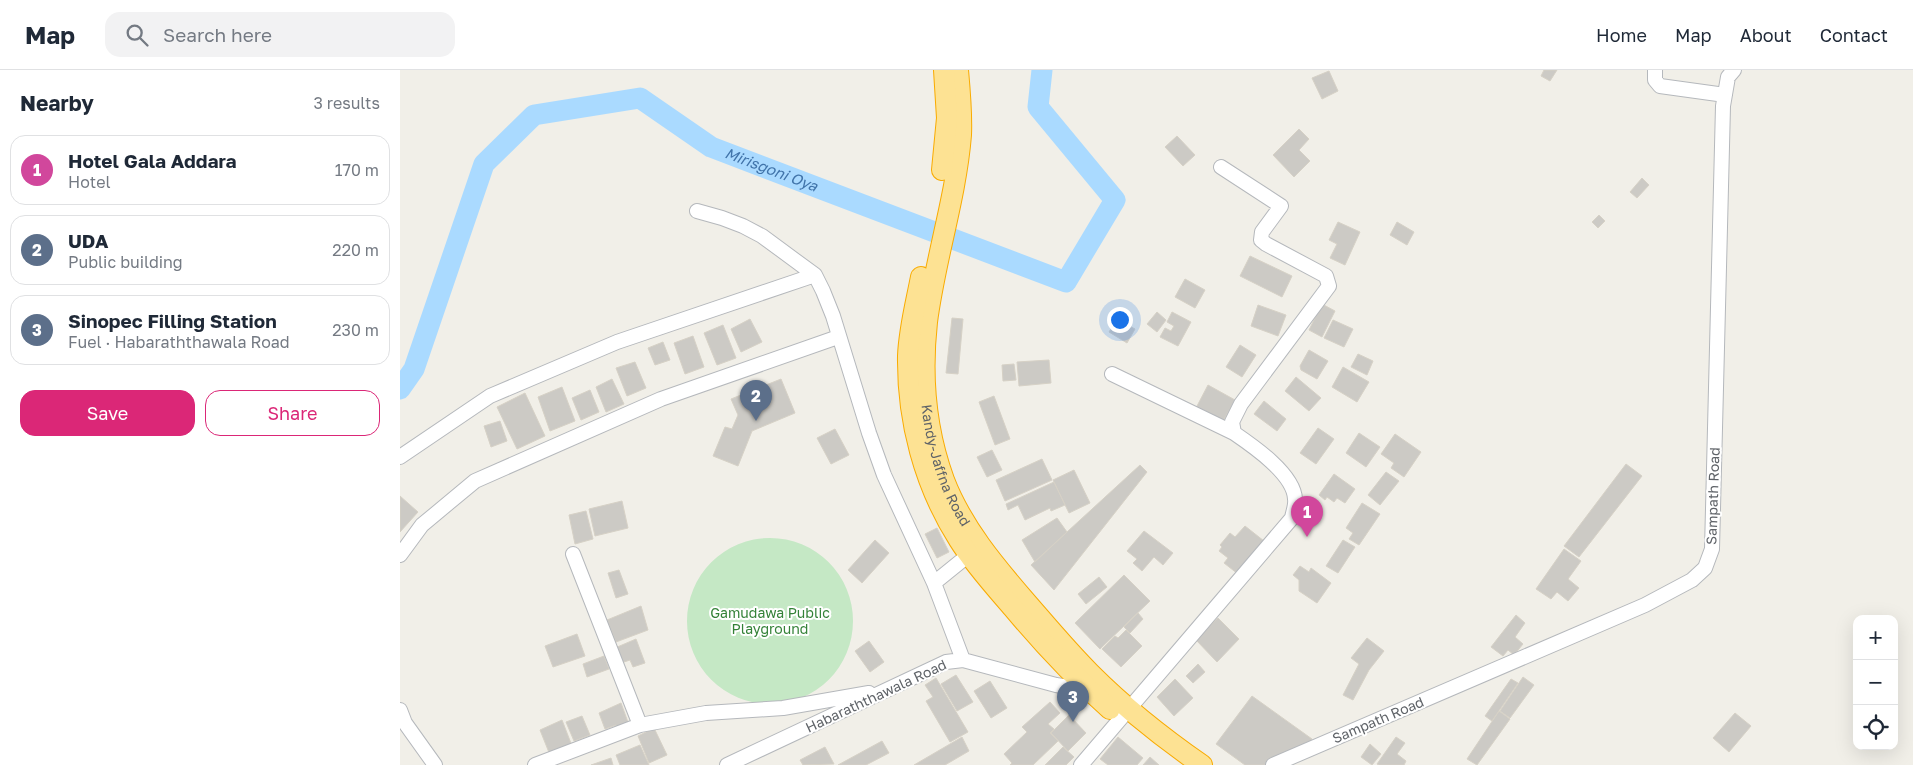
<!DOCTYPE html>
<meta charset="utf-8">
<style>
body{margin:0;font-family:"Golos Text",sans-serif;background:#f2f2f3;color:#1f2937}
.controls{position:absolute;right:15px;bottom:15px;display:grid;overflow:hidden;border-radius:10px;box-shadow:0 5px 20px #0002}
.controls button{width:45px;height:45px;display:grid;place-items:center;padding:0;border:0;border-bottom:1px solid #e0e1e3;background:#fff;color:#1f2937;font:25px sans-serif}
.you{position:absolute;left:719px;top:249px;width:18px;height:18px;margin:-12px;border:4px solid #fff;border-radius:50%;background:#1a73e8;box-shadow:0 0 0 8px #1a73e833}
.badge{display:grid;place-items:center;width:32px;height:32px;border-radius:50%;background:#db2777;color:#fff;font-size:16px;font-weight:700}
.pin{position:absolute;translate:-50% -41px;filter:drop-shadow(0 1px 2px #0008)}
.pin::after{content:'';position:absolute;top:26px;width:18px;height:15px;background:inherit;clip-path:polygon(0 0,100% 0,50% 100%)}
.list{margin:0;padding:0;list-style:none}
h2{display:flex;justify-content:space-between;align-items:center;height:65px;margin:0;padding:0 20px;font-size:21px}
h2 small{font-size:16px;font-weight:400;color:#747a83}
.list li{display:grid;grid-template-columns:32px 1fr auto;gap:15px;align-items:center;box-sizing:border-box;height:70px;margin:0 10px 10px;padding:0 10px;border:1px solid #e0e1e3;border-radius:15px}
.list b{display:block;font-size:19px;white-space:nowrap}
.list p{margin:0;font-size:16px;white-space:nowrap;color:#747a83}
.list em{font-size:16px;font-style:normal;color:#747a83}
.actions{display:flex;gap:10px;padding:15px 20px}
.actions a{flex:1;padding:11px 0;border:1px solid #db2777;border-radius:15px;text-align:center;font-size:18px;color:#db2777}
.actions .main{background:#db2777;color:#fff}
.icon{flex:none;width:28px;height:28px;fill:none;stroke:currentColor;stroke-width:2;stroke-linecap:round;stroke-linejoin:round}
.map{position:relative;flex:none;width:1513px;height:695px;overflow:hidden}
header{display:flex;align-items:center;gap:30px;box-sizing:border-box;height:70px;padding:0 25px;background:#fff;border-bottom:1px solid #e0e1e3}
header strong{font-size:24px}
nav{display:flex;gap:28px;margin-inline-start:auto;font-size:18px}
.search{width:350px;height:45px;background:#f2f2f3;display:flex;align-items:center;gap:12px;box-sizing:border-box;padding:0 18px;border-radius:15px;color:#747a83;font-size:19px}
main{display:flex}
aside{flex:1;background:#fff}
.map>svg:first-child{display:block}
</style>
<header>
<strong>Map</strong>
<div class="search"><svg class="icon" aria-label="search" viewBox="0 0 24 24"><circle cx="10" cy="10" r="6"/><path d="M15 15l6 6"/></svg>Search here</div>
<nav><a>Home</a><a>Map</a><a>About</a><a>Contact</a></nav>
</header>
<main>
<aside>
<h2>Nearby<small>3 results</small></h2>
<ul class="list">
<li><span class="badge" style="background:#d1479c">1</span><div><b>Hotel Gala Addara</b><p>Hotel</p></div><em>170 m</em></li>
<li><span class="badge" style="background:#5c6f8a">2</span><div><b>UDA</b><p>Public building</p></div><em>220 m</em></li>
<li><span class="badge" style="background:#5c6f8a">3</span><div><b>Sinopec Filling Station</b><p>Fuel · Habaraththawala Road</p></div><em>230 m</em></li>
</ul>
<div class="actions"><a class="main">Save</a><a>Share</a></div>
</aside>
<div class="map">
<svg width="1513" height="695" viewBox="0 0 1513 695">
<rect width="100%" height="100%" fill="#f1efe8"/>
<path fill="#c5e8c5" d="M287 551a83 83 0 1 1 166 0a83 83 0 1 1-166 0Z"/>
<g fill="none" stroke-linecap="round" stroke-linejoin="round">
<path stroke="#aadaff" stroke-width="21" id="s1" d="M 0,319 L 14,299 L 84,94 L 134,45 L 240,28 L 311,77 L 666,212 L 715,130 L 638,37 L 642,0"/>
</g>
<path fill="#cccac5" stroke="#d6d1c6" d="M 1144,0 L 1157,0 L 1150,11 L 1141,6 Z
M 929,1 L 938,21 L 922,29 L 912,8 Z
M 899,59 L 909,69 L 899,80 L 910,91 L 894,107 L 873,85 Z
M 777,66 L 795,85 L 783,96 L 765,77 Z
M 1242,108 L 1249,115 L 1237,128 L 1230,122 Z
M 1199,145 L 1205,151 L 1198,158 L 1192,152 Z
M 938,152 L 960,162 L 945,195 L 930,188 L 937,174 L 929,170 Z
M 997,152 L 1014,162 L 1007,175 L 990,165 Z
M 850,186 L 892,206 L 882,227 L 840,206 Z
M 785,209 L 805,220 L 795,238 L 775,227 Z
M 922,234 L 935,241 L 922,267 L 909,260 Z
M 858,235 L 886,245 L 878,266 L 851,256 Z
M 757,242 L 766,250 L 757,262 L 747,254 Z
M 772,242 L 791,252 L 778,276 L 760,267 L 765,258 L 771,261 L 774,256 L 767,252 Z
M 552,248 L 563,249 L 558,304 L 546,303 Z
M 350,249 L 362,272 L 341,282 L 331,259 Z
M 717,249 L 735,259 L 727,273 L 709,262 Z
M 933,250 L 953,259 L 944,277 L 924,268 Z
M 323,255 L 336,288 L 317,295 L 304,263 Z
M 293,266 L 304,297 L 285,304 L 274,273 Z
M 263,272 L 270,290 L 255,295 L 248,278 Z
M 840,275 L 856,285 L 842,307 L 826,297 Z
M 909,280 L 928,291 L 917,309 L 901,300 L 900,296 Z
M 958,284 L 973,291 L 967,305 L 951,297 Z
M 649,290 L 651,313 L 619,316 L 617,292 Z
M 235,292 L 246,318 L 227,326 L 216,298 Z
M 614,294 L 616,310 L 603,311 L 602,295 Z
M 943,297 L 969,312 L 957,332 L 932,317 Z
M 896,307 L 921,328 L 909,341 L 885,321 Z
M 212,309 L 224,334 L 206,342 L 196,317 Z
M 381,309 L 395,343 L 352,361 L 338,396 L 313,386 L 325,357 L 332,359 L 338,345 L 331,329 Z
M 808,315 L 835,330 L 822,353 L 796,338 Z
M 162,317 L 175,351 L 150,361 L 138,327 Z
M 190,320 L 199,342 L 181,350 L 172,328 Z
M 125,323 L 145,366 L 117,379 L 97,337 Z
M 594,326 L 610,369 L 595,375 L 579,332 Z
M 864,331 L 886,349 L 877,361 L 854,344 Z
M 100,351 L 107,371 L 91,377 L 84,356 Z
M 918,358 L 934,369 L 916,394 L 900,383 Z
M 435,359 L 449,385 L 431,394 L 417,368 Z
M 959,363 L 980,377 L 966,397 L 946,383 Z
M 995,364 L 1021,382 L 1004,407 L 991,398 L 994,393 L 981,384 Z
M 592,380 L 602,400 L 587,407 L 577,387 Z
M 642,389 L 652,410 L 605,431 L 596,410 Z
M 1226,394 L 1242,406 L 1179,487 L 1164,476 Z
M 740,395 L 747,402 L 654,520 L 631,495 Z
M 674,400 L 690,433 L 669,443 L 653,410 Z
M 986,402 L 999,411 L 980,435 L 968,425 Z
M 934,404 L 955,419 L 945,433 L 937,428 L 934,432 L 927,427 L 925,430 L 919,425 Z
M 654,412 L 665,435 L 651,441 L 650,438 L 625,450 L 618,435 L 608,440 L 606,434 Z
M 0,426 L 18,442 L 0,462 Z
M 222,431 L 228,458 L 195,466 L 189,439 Z
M 962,433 L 980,444 L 959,475 L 949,469 L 953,463 L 946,458 Z
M 186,441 L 193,469 L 175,474 L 169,445 Z
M 657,448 L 667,462 L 635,492 L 622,470 Z
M 845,456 L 864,471 L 838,504 L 824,493 L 828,488 L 819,481 L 822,477 L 820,475 L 830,463 L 835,467 Z
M 537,458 L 549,482 L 537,488 L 525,464 Z
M 744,461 L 773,483 L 763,495 L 754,487 L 742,501 L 733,493 L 737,489 L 727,481 Z
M 475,470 L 489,483 L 462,513 L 448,500 Z
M 943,470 L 955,477 L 938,503 L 926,496 Z
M 1164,479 L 1181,491 L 1168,509 L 1179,518 L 1168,531 L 1157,522 L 1151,529 L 1136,519 Z
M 900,496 L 909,502 L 911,498 L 931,513 L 917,533 L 899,521 L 899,510 L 893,505 Z
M 219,500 L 228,524 L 216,528 L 208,503 Z
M 724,505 L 750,531 L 700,579 L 675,553 Z
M 699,507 L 707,517 L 686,534 L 678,524 Z
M 241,536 L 248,560 L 216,572 L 207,550 Z
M 738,543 L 743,549 L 730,563 L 724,557 Z
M 1116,545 L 1125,553 L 1115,567 L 1123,574 L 1114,585 L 1108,580 L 1103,586 L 1091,577 Z
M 818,548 L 839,569 L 817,592 L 796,570 Z
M 726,560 L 742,576 L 721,597 L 702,579 L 715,566 L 718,568 Z
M 177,564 L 185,586 L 153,597 L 145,576 Z
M 967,568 L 984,581 L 969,600 L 953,630 L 943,625 L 959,594 L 951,588 Z
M 236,569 L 245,593 L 233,597 L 230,590 L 221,593 L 215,578 Z
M 469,571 L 484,592 L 470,602 L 455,581 Z
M 204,586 L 209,599 L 187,607 L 183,594 Z
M 798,594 L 805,602 L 793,613 L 786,606 Z
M 556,605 L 573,632 L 557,641 L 541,614 Z
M 1123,607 L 1134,615 L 1110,648 L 1100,641 Z
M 536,608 L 568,662 L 550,672 L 526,631 L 533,627 L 525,615 Z
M 775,609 L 793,628 L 774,646 L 757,627 Z
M 1111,609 L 1118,613 L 1092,651 L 1085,646 Z
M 590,611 L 607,638 L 591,648 L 574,621 Z
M 852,626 L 912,669 L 908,677 L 866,695 L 845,695 L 816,674 Z
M 650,632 L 660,643 L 648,654 L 654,659 L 650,663 L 658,671 L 633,695 L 610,695 L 612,693 L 604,684 L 627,662 L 622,657 Z
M 221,633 L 229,655 L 217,659 L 216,655 L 205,659 L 199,643 Z
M 1099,641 L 1110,649 L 1077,695 L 1067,689 Z
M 1335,643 L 1351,656 L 1329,682 L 1313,668 Z
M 669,645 L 686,663 L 668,681 L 651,663 Z
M 182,646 L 190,665 L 174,671 L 166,652 Z
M 162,650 L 172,676 L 150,685 L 140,660 Z
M 254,658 L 267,685 L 249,693 L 238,666 Z
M 562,667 L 569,681 L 545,695 L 514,695 Z
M 718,667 L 743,688 L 737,695 L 708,695 L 700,689 Z
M 996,667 L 1005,673 L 997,684 L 1006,691 L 1004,695 L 979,695 L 977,694 Z
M 482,671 L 489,683 L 466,695 L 438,695 Z
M 970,674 L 981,684 L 972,695 L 961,687 Z
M 240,675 L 249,695 L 220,695 L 216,685 Z
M 425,677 L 434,694 L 403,695 L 400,690 Z
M 663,677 L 674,687 L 666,695 L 645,695 Z
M 750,687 L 759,695 L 743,695 Z
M 211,688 L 213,695 L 191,695 Z"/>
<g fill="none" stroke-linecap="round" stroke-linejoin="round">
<defs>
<path id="minor" d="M 1255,0 L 1255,10 L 1260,16 L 1325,25
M 297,141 L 322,148 L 343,156 L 362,166 L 415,205 L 423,221 L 433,246 L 469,363 L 484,405 L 534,513 L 563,590
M 712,304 L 834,363
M 0,387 L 90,326 L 217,272 L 415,205
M 173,484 L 240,655
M 0,485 L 22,455 L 75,411 L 261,329 L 438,267
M 534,513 L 576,479
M 0,640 L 5,653 L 35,695
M 135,695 L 240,655 L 306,643 L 383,638 L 469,623
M 327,695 L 546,592 L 563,590 L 656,615 L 688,620
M 681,695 L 892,448 C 893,442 896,435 895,429 C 894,404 853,376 834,363 L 832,352 L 841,334 L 929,216 L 926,206 L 866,174 L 861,170 L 862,162 L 881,136 L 821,97
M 873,695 L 1245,535 L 1292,510 L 1305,498 L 1312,479 L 1323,36 L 1328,7 L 1334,0"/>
<g id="highway">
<path id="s2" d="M 558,0 C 560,22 562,43 561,65 C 556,128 535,189 527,252 C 521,307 525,358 544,410 C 562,457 595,496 628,534 C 648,557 668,581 690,603 C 724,637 763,668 802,695"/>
<path d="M 542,100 L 547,48 L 544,0"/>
<path d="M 521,207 C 516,233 509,259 508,286 C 507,350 524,415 559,470 C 574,494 594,516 613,538 C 643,574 675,608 710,639"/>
</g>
</defs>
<use href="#minor" stroke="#b5b8bc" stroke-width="16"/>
<use href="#highway" stroke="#f9ab00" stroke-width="22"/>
<use href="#minor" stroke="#fff" stroke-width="14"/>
<use href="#highway" stroke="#fde293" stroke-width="20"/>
</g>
<g text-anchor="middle" stroke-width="4" stroke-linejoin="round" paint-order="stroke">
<g font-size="14" fill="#5f6368" stroke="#fff">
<text dy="5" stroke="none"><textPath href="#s2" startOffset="402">Kandy-Jaffna Road</textPath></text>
<text transform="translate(1313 426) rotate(-88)" y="5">Sampath Road</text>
<text transform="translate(476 626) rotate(-25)" y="5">Habaraththawala Road</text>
<text transform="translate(978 650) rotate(-23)" y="5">Sampath Road</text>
</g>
<g font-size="14" fill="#348238" stroke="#fff">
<text x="370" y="548">Gamudawa Public<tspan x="370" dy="16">Playground</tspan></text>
</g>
<g font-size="15" font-style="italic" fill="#4174aa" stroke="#fff">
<text dy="5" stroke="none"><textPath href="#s1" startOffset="569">Mirisgoni Oya</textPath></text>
</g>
</g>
</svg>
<div class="controls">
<button>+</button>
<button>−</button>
<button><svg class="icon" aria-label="locate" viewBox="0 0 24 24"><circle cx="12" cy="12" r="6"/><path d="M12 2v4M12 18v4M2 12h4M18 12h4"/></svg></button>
</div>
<div class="you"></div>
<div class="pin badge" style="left:907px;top:467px;background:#d1479c">1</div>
<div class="pin badge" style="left:356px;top:351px;background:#5c6f8a">2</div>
<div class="pin badge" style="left:673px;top:652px;background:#5c6f8a">3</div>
</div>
</main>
